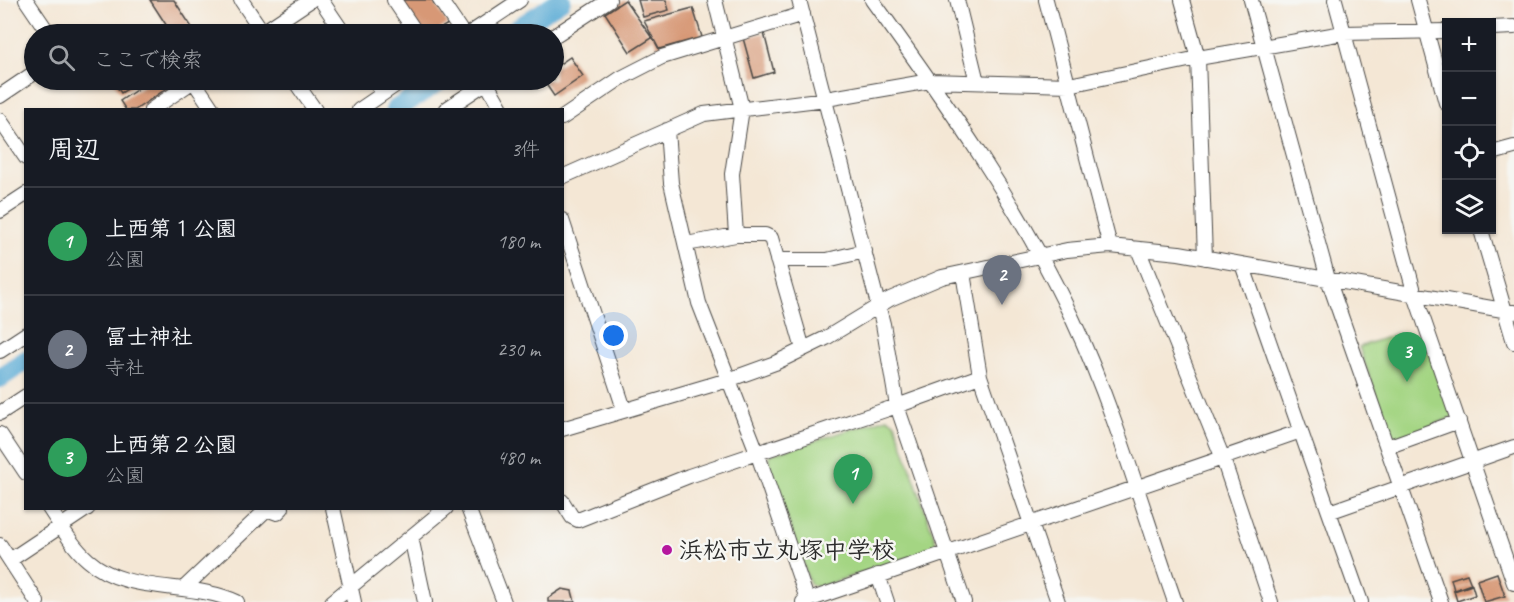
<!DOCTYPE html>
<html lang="ja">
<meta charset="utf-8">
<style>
body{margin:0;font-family:Caveat,"Klee One",sans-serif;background:#242831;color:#f1f3f6}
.controls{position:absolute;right:18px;top:18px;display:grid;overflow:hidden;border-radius:0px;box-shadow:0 2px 4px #0004}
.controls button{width:54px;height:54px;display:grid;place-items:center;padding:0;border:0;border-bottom:2px solid #363941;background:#171b24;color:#f1f3f6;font:30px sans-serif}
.you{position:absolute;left:614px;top:336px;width:21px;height:21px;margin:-15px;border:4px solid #fff;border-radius:50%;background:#1a73e8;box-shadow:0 0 0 9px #1a73e833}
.badge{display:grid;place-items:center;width:39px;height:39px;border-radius:50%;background:#d690ce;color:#fff;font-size:20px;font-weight:700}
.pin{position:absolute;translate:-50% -50px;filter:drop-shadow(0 2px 3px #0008)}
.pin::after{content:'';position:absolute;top:32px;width:21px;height:18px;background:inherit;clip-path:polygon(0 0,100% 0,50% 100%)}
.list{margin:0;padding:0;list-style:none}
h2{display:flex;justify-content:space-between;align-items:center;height:78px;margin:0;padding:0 24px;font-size:26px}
h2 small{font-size:20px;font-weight:400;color:#9ea1a6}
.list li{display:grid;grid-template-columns:39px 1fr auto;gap:18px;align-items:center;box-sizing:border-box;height:108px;padding:0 24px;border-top:2px solid #363941}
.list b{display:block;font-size:22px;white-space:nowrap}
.list p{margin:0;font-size:20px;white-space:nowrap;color:#9ea1a6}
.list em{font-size:20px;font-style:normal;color:#9ea1a6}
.icon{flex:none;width:33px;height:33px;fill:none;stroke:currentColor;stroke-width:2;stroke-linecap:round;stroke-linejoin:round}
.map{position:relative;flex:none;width:1514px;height:602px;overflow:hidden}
.search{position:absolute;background:#171b24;box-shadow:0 2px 4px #0004;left:24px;top:24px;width:540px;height:66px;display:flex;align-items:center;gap:15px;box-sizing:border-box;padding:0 21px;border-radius:33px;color:#9ea1a6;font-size:22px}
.panel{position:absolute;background:#171b24;box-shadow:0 2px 4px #0004;left:24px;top:108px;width:540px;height:402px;border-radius:0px}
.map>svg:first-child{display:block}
</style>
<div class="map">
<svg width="1514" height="602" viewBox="0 0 1514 602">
<rect width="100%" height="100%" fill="#f6f6f2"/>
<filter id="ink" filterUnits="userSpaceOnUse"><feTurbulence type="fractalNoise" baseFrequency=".0167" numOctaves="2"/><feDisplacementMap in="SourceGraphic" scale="12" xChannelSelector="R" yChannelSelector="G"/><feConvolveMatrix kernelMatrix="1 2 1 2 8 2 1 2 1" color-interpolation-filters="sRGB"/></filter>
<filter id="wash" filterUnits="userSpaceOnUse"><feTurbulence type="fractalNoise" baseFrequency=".008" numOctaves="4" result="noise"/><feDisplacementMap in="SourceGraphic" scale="24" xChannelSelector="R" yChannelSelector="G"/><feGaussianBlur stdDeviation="1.35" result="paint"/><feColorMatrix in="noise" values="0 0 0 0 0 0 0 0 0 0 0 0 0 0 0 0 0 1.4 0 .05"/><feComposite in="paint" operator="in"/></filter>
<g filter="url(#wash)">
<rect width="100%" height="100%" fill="#f4e7d5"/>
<path fill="#a4d583" stroke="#688057" stroke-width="1.5" d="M 1396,334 L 1427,343 L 1455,416 L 1397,441 L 1391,438 L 1359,347 Z
M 887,418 L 895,423 L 936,542 L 933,550 L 818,587 L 810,584 L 769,466 L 769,455 Z"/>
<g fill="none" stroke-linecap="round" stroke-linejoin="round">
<path stroke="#5aabd5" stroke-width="20" d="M 509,34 L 561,0
M 395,110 L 441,80
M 0,378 L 26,360"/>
</g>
<g id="blocks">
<path fill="#d79876" d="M 150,0 L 174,0 L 193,29 L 185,34 L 172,34 Z
M 399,0 L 433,0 L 448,24 L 436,31 L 438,34 L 421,34 Z
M 625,0 L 652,38 L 630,52 L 605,13 Z
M 638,0 L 666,0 L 669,10 L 643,17 Z
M 693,8 L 702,37 L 659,49 L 644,21 Z
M 764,33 L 774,72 L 754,78 L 743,38 Z
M 570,57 L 583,76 L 554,96 L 543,80 L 554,80 L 554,68 Z
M 112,80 L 142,80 L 121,93 Z
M 151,80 L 179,80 L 135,110 L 126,110 L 120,101 Z
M 1497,573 L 1505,596 L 1484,602 L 1477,580 Z
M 1467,574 L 1471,584 L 1454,590 L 1451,579 Z
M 1472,585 L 1475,595 L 1457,601 L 1454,591 Z
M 562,589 L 572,591 L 575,602 L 548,602 L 548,598 Z"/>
</g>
</g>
<g filter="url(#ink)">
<use href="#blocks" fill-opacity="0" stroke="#494744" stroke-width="1.5"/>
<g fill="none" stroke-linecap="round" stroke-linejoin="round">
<defs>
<path id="minor" d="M 26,0 L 49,34
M 241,0 L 264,34
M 321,0 L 344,34
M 394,0 L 417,34
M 440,0 L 463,34
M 799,0 L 883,324 L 897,406 L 964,602
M 872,0 C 946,102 1019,205 1073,320 C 1115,410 1142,508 1175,602
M 957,0 L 977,82
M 1046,0 L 1110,246
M 1182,0 L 1198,58 L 1205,258
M 1251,0 L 1328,279 L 1441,602
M 1335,0 L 1415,295 L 1514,583
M 1418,0 L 1446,103
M 1492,28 L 1514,27
M 260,34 L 311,0
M 469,34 L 520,0
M 554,36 L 609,0
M 193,80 L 213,110
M 294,80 L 315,110
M 374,80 L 383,93
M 486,82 L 502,110
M 0,96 L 34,73
M 151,110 L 195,80
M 359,110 L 403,80
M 445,110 L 490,80
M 562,118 L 621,78 L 662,57 L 803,14
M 0,120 L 26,158
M 667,130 L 671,183 L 699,303 L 757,452 L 808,602
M 1492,153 L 1514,147
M 562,177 L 704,114 L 826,99 L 930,81 L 1069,85 L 1198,58 L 1343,33 L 1446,31
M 0,211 L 26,194
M 562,220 L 624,409
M 1481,230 L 1514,342
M 736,235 L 765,235 L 771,238 L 803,349
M 686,244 L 736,235 L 732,174 L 742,109 L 715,0
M 1138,249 L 1222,456 L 1271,602
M 777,260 L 827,260 L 865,251
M 1242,264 L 1329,512
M 963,273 L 980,376 L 1058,602
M 0,351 L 26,334
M 0,413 L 26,396
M 562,429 L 728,380 L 775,363 L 826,338 L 890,299 L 942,277 L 1067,250 L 1110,246 L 1179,253 L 1514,312
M 0,434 L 26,473
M 1387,447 L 1459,421
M 562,501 L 572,517 L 578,520 L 689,476 L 897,406 L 980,376
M 49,508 C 61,526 72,546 88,560 C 128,596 190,580 237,602
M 263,508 L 277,513 L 282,508
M 333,508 L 354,602
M 468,508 L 504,602
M 411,537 L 425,602
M 0,545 L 37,602
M 10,560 L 88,508
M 878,575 L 887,602
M 184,588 L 265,511
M 332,602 L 446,508
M 803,602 L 1301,431
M 1361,602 L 1329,512 L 1514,447"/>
</defs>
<use href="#minor" stroke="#494744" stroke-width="16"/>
<use href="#minor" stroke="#fff" stroke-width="14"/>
</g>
</g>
<circle fill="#b5179e" stroke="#f6f6f2" stroke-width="2" cx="667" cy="550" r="6"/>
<g text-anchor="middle" stroke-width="5" stroke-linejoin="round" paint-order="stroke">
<g font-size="24" font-weight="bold" fill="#2b2b2b" stroke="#f6f6f2" text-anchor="start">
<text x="679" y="558">浜松市立丸塚中学校</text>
</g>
</g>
</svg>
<div class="controls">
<button>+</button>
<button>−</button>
<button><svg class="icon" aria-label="locate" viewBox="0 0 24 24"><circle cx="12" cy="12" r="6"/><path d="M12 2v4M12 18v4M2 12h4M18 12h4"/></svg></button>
<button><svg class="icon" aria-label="layers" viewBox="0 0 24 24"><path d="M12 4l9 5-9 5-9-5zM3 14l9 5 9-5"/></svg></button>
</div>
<div class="you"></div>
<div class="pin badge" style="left:853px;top:504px;background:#2e9e5b">1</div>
<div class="pin badge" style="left:1002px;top:305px;background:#6b7280">2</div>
<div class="pin badge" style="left:1407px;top:382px;background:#2e9e5b">3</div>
<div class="search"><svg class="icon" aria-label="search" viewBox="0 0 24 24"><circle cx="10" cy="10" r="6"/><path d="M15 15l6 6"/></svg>ここで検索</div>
<section class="panel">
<h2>周辺<small>3件</small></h2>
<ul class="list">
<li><span class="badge" style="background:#2e9e5b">1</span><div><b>上西第１公園</b><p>公園</p></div><em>180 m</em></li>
<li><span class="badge" style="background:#6b7280">2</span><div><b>冨士神社</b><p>寺社</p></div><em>230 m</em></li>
<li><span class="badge" style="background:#2e9e5b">3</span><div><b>上西第２公園</b><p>公園</p></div><em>480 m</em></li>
</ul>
</section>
</div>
